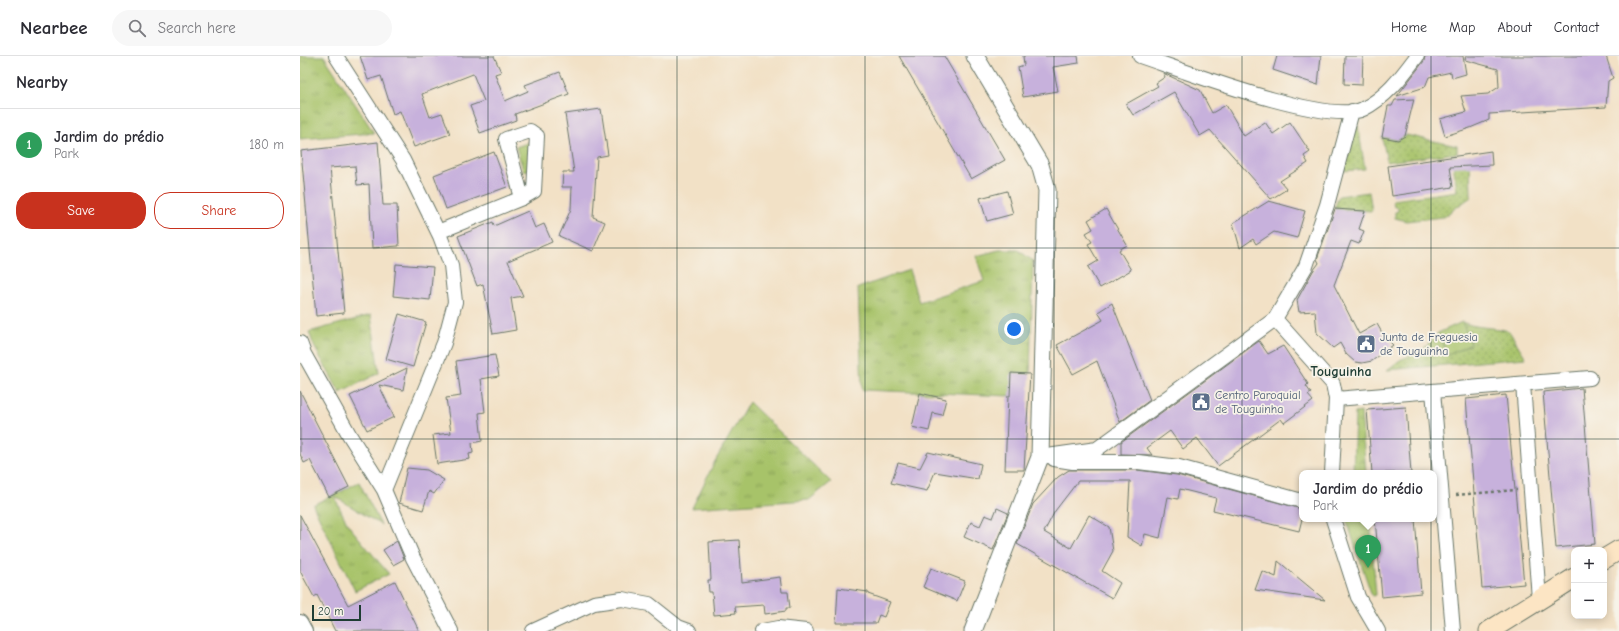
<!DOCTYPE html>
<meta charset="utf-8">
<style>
body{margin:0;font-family:"Comic Neue",sans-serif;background:#f7f7f7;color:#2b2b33}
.controls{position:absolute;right:12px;bottom:12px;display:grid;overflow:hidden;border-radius:8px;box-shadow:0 2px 10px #0003}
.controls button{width:36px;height:36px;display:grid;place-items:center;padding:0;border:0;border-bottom:1px solid #e1e1e2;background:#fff;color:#2b2b33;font:20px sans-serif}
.scale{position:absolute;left:12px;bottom:10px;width:49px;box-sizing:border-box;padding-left:4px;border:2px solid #1f3d34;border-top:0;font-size:11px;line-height:14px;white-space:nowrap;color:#1f3d34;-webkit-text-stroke:3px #f7f3e8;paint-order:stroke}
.you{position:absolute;left:714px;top:273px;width:14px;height:14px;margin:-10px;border:3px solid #fff;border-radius:50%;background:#1a73e8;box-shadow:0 0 0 6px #1a73e833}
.badge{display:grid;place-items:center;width:26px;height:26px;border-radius:50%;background:#c8321e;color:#fff;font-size:13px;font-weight:700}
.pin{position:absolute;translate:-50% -33px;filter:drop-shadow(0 1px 2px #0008)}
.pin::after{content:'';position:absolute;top:21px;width:14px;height:12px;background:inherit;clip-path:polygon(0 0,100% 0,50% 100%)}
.popup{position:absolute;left:999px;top:414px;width:138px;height:52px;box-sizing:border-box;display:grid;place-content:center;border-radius:8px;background:#fff;filter:drop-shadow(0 1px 3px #0005);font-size:13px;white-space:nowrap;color:#7c7c81}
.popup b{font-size:15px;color:#2b2b33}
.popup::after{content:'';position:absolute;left:50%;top:100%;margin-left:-8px;border:8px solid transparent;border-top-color:#fff}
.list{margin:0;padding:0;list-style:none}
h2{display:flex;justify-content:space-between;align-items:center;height:52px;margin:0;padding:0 16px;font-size:17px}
h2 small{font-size:13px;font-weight:400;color:#7c7c81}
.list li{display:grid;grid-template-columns:26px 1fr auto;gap:12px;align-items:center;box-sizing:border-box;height:72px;padding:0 16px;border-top:1px solid #e1e1e2}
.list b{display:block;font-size:15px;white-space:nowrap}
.list p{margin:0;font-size:13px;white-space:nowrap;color:#7c7c81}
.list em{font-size:13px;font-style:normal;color:#7c7c81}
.actions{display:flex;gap:8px;padding:12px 16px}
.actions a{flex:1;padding:9px 0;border:1px solid #c8321e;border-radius:16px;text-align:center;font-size:14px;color:#c8321e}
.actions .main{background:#c8321e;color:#fff}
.icon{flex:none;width:22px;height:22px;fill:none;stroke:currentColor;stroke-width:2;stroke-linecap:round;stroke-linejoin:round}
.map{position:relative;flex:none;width:1319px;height:575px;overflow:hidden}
header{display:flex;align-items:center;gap:24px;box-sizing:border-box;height:56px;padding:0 20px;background:#fff;border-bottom:1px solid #e1e1e2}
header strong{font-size:19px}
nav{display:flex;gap:22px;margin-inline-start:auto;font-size:14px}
.search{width:280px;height:36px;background:#f7f7f7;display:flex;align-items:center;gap:10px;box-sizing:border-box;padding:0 14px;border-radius:22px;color:#7c7c81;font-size:15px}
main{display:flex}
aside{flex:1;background:#fff}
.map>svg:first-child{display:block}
</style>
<header>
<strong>Nearbee</strong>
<div class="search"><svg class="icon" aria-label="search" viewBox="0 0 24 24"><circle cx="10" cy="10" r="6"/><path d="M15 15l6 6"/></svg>Search here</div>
<nav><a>Home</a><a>Map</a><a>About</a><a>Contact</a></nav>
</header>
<main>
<aside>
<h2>Nearby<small></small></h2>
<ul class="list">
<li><span class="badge" style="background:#2e9e5b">1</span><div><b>Jardim do prédio</b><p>Park</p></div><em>180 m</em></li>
</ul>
<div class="actions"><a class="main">Save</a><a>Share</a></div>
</aside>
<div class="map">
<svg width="1319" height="575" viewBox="0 0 1319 575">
<defs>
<pattern id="grass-tufts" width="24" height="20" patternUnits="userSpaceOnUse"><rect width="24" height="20" fill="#a7c369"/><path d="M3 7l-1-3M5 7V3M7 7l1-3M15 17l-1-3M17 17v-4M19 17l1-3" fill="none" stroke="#87a057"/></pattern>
<pattern id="garden-dots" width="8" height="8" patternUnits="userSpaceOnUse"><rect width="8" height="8" fill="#a7c369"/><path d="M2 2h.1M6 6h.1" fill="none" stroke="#87a057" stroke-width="1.8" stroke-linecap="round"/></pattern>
</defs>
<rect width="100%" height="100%" fill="#f7f3e8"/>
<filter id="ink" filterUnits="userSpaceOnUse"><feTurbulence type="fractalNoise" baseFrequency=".025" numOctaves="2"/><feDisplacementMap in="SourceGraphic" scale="8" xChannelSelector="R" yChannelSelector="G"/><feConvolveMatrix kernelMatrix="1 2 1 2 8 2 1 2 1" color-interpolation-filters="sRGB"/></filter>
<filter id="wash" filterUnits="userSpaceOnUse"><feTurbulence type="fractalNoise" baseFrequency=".012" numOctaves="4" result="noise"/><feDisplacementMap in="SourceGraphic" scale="16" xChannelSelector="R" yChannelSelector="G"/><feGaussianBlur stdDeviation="0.9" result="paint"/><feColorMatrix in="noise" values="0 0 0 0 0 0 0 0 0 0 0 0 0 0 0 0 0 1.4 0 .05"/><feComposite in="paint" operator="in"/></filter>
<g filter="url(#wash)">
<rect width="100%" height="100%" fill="#f2e1c6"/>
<path fill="url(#grass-tufts)" stroke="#63804e" d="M 0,0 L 24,0 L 74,77 L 0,83 Z
M 230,86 L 228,114 L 224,116 L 216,91 Z
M 699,194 L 718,194 L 733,205 L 730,318 L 710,340 L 562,334 L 558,232 L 609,214 L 619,246 L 684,225 L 676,200 Z
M 71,259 L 79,317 L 40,337 L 14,290 L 9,276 Z
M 449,346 L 531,426 L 509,444 L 392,452 L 414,407 Z
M 1061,356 L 1066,417 L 1053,417 L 1055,357 Z
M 59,426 L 81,469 L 34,440 L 48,469 L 89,518 L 55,535 L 13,449 Z"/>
<path fill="#a7c369" stroke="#63804e" d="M 1162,266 L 1172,288 L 1148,299 L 1138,277 Z
M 1046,463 L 1070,463 L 1076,539 L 1072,540 Z"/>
<path fill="url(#garden-dots)" stroke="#63804e" d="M 1058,70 L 1065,113 L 1044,115 L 1054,73 Z
M 1106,79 L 1157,90 L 1157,97 L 1087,106 L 1082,81 L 1098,84 Z
M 1152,100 L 1170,102 L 1171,141 L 1143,161 L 1106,165 L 1095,162 L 1095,156 L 1098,155 L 1098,151 L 1094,151 L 1093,144 L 1157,135 Z
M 1069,136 L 1072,155 L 1034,153 L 1039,140 Z
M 1162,266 C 1174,272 1194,271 1209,275 L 1226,302 L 1087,314 L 1100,304 L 1123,294 L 1138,277 L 1148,299 L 1171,288 Z"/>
<g id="blocks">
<path fill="#c7b1dc" d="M 60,0 L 194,0 L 201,16 L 195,18 L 205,45 L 228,35 L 225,29 L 260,16 L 269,38 L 215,58 L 216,64 L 180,77 L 170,50 L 184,45 L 173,18 L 122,38 L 130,61 L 142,57 L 150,78 L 114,91 L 100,55 L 93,58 L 81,20 L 68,24 Z
M 599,0 L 644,0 L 705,104 L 671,123 Z
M 723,0 L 778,0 L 779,7 L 753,11 L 758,35 L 723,41 L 718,11 L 724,9 Z
M 977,0 L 1021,0 L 1018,29 L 973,14 Z
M 1045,0 L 1063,0 L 1062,29 L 1044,28 Z
M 1125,0 L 1163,0 L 1166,18 L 1152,22 L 1151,16 L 1129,21 L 1125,31 L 1097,40 L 1124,5 Z
M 1166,0 L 1306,0 L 1313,22 L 1308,25 L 1306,51 L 1189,58 L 1189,64 L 1170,72 L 1145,80 L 1140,63 L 1166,56 L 1161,40 L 1188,38 L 1199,31 L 1198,13 L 1165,4 Z
M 863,17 L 900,34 L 912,57 L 926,49 L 944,80 L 965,66 L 973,78 L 990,66 L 1010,96 L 1004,100 L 1008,107 L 980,125 L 987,133 L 971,143 L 910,74 L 900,80 L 874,36 L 833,59 L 826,48 L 858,30 L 856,27 L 865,21 Z
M 1114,43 L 1105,80 L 1098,84 L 1082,81 L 1088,50 L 1092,50 L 1095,44 Z
M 301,53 L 308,99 L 297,101 L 293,161 L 305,166 L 293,195 L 259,180 L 271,153 L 272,131 L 262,131 L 263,116 L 274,116 L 265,58 Z
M 78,86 L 83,149 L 97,149 L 99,190 L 72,192 L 69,128 L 57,129 L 55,110 L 30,112 L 44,257 L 16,260 L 1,95 Z
M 1191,95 L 1192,109 L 1150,111 L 1153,131 L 1092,140 L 1088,110 Z
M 194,96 L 207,131 L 146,153 L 134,119 Z
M 707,135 L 713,158 L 687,165 L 680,142 Z
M 969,145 L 1005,155 L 997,182 L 974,176 L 956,188 L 953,183 L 940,192 L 933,167 Z
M 806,153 L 827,189 L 819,194 L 831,214 L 800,232 L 788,211 L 798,205 L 788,188 L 792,186 L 786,177 L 793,173 L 788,164 Z
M 1035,153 L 1065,155 L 1059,173 L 1064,175 L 1059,188 L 1051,185 L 1034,229 L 1059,278 L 1077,268 L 1084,280 L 1093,289 L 1072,305 L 1062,307 L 1055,306 L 1046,298 L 1040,287 L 1033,292 L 1017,277 L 1015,255 L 999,256 L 997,244 L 1013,215 L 1019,207 L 1017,203 Z
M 228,155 L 235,172 L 244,168 L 252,186 L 208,205 L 223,240 L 211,242 L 216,274 L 193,278 L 183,228 L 177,230 L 158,180 L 193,166 L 194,170 Z
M 96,208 L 133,211 L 130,244 L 93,240 Z
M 812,247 L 850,344 L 820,366 L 797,305 L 773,318 L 757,289 L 803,264 L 798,256 Z
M 99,258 L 126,266 L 113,311 L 86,303 Z
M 959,285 L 968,298 L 983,290 L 1008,328 L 1006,330 L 1011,337 L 1008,339 L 1013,345 L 984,367 L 981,363 L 918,410 L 897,382 L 883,393 L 870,375 L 847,392 L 852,399 L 821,398 L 821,386 Z
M 195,299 L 199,320 L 181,323 L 185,356 L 179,357 L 182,385 L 172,387 L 173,397 L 169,398 L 170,403 L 137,408 L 133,379 L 151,377 L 146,342 L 161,340 L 156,305 Z
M 107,312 L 103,334 L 79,329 L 94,361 L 67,374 L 50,340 Z
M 711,317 L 730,318 L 724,414 L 705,414 L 708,340 L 710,340 Z
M 1282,332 L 1295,488 L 1256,492 L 1243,336 Z
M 0,335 L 49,431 L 29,441 L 10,404 L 4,407 L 0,398 Z
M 620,337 L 646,343 L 642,359 L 633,357 L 629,375 L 612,371 Z
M 1206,339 L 1224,528 L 1182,532 L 1166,343 Z
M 1106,351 L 1111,417 L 1072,417 L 1067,354 Z
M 628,396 L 681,408 L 678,423 L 635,416 L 627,435 L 591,427 L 598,407 L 620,412 Z
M 107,412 L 127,414 L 144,424 L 134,438 L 129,435 L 123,454 L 99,447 Z
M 769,414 L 837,414 L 877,419 L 1002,453 L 1002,463 L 999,475 L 913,454 L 916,442 L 880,433 L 878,443 L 868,441 L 860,482 L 845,478 L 842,490 L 827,481 L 830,425 L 778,425 L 755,455 L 744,476 L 771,492 L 789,459 L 809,471 L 813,495 L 802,515 L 820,527 L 812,542 L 717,488 L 733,448 L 758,421 Z
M 697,452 L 708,457 L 693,494 L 664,481 L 671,466 L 680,470 L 685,459 L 693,462 Z
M 0,459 L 48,549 L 95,525 L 119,575 L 35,575 L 17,539 L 14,541 L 0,515 Z
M 1075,463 L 1115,463 L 1121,537 L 1082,541 Z
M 439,484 L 442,526 L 480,521 L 482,536 L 488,536 L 490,552 L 486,552 L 486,555 L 465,558 L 464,549 L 435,551 L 436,557 L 414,559 L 412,536 L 409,536 L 408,524 L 411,524 L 409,486 Z
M 97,485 L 104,503 L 93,509 L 83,494 Z
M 978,505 L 1025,544 L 955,534 L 962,515 L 976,521 Z
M 631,512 L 665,525 L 657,545 L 623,531 Z
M 538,532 L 568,536 L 568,538 L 590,546 L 584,561 L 579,559 L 576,567 L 536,567 Z"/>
</g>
</g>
<g filter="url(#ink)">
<use href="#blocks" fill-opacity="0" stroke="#697667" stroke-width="1"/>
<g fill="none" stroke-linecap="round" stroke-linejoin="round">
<defs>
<path id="minor" d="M 36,0 L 103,104 L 140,180 L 151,209 L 155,246 L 144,287 L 84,434
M 840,0 C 882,14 1027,70 1063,53 C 1087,41 1102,20 1117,0
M 138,176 L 222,142 L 234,135 L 237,80 L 230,75 L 206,83 L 222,142
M 975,263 L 1033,328 L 1036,343 L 1032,417
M 0,287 L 4,298 L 50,380 L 84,434 L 113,502 L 151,575
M 1223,328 L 1239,543
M 1133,335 L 1153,575
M 1036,343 L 1290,322
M 740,401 L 797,393 L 975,263 L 1006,210 L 1027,149 L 1052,55
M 754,403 L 773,406 L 838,406 L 879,411 L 1002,445
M 1033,463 L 1058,541 L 1078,575
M 0,566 L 5,575
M 233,575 L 294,547 L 322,543 L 349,548 L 378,571 L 389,575
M 462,575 L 478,572 L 506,575"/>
<path id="tertiary" d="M 673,575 L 740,401 L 747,134 L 740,109 L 675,0"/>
<path id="secondary" d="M 1304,503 L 1319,494
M 1189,575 L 1274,522"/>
</defs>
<use href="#minor" stroke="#697667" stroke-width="16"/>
<use href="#tertiary" stroke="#697667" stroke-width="19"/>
<use href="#secondary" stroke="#697667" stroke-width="21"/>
<path stroke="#697667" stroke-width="2.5" stroke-dasharray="3 3" stroke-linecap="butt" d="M 1156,439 L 1217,434"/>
<use href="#minor" stroke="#fff" stroke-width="14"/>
<use href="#tertiary" stroke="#fff" stroke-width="17"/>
<use href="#secondary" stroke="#fce5c4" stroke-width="19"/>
</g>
</g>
<path fill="none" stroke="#1f3d34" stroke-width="1" stroke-opacity="0.55" d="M 188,0 L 188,575M 377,0 L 377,575M 565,0 L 565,575M 754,0 L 754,575M 942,0 L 942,575M 1131,0 L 1131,575M 0,192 L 1319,192M 0,383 L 1319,383"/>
<defs>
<symbol id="civic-square" viewBox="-11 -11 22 22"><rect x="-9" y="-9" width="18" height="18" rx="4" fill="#5c6f8a" stroke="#f7f3e8"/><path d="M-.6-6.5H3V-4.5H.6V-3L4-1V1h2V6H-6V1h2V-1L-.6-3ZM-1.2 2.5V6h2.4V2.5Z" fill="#fff"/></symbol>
</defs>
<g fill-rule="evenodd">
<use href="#civic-square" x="1055" y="277" width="22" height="22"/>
<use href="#civic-square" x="890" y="335" width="22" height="22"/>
</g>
<g text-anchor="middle" stroke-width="3.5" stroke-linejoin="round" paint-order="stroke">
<g font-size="12" fill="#4e5e75" stroke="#f7f3e8" text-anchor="start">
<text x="1080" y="285">Junta de Freguesia<tspan x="1080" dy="14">de Touguinha</tspan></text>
<text x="915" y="343">Centro Paroquial<tspan x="915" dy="14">de Touguinha</tspan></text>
</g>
<g font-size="14" font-weight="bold" fill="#1f3d34" stroke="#f7f3e8">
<text x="1041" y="320">Touguinha</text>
</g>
</g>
</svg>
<div class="controls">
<button>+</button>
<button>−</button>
</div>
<div class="scale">20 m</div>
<div class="you"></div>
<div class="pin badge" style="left:1068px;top:512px;background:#2e9e5b">1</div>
<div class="popup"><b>Jardim do prédio</b>Park</div>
</div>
</main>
